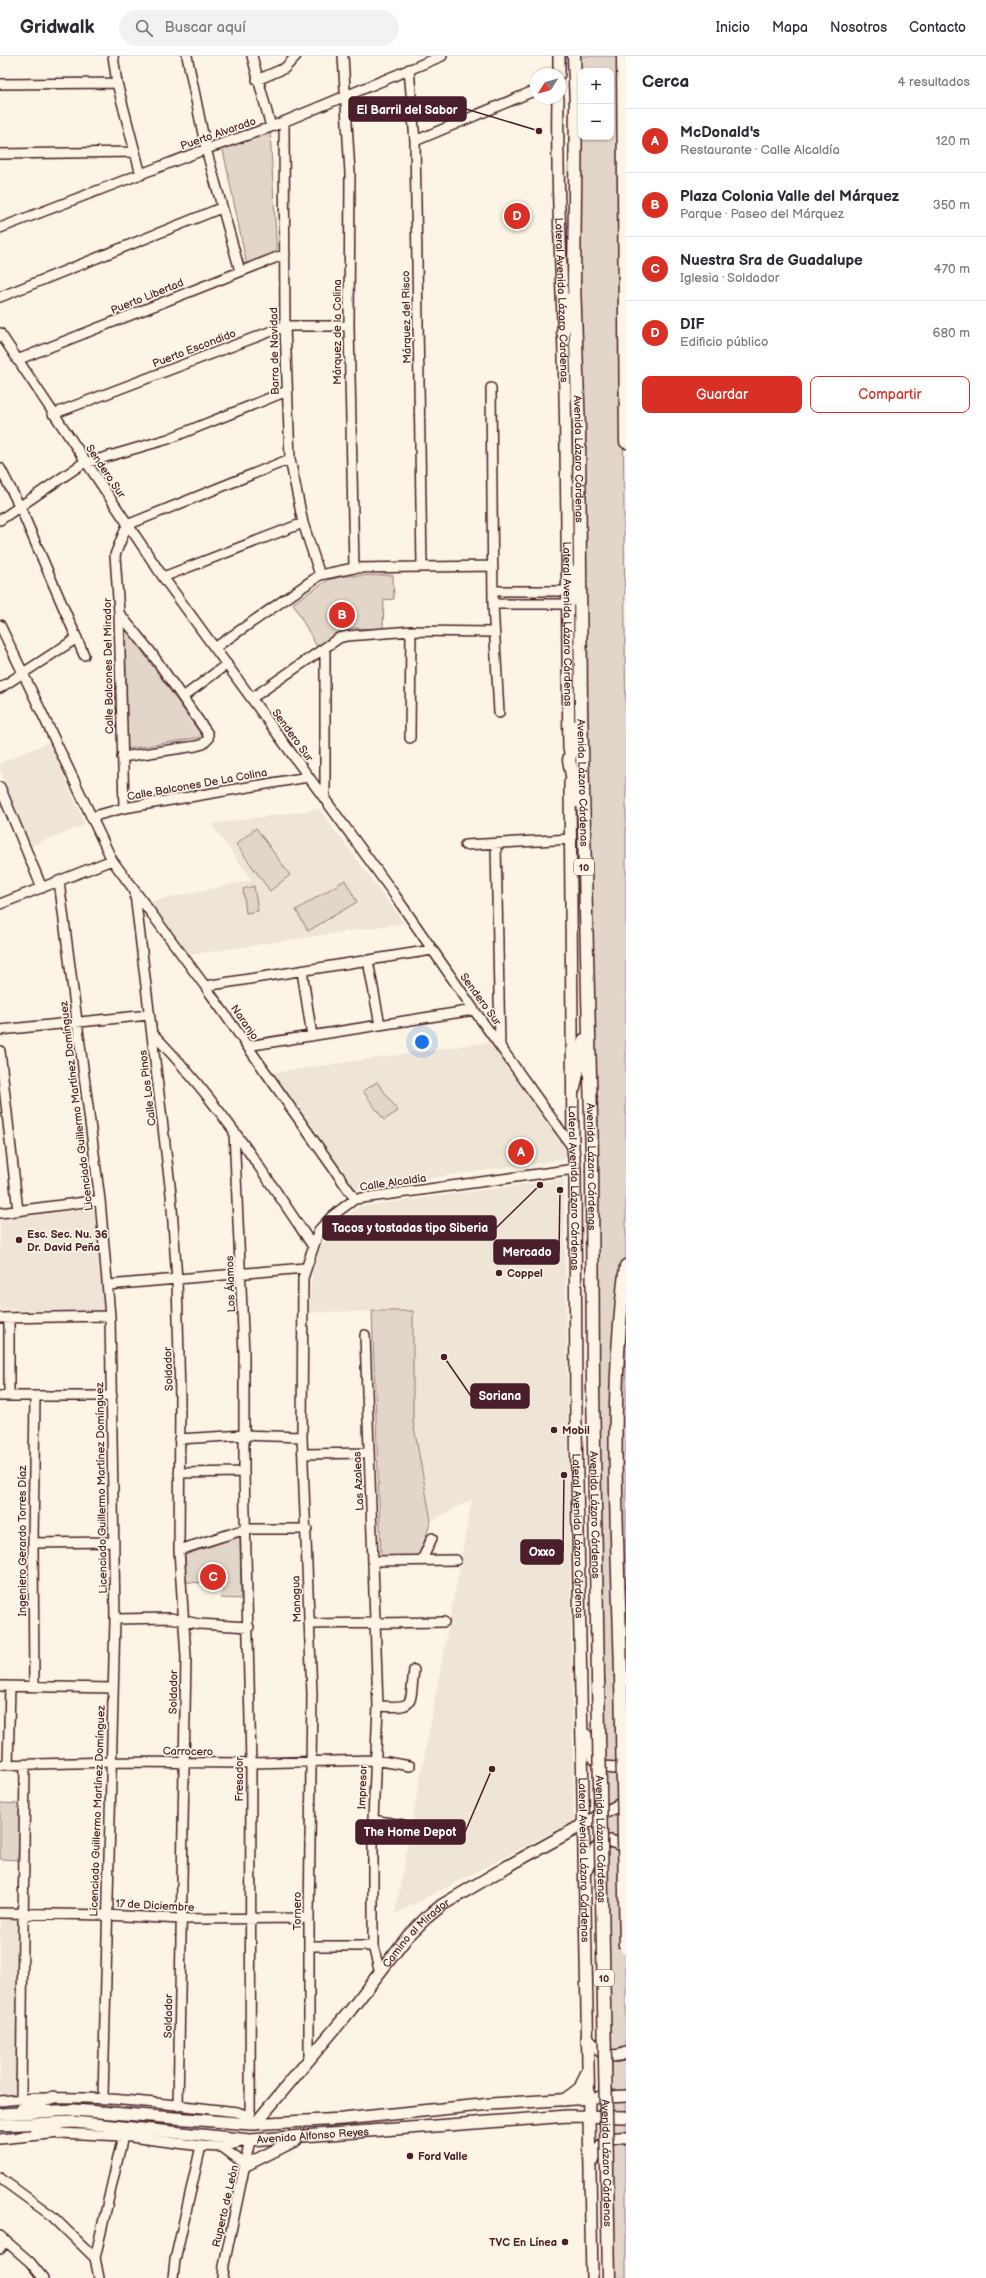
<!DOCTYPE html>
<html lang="es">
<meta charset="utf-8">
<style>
body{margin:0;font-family:"Balsamiq Sans",sans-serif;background:#f2f2f3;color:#2b2b33}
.controls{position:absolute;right:12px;top:12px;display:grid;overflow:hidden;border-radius:8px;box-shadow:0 1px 3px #0004}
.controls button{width:36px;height:36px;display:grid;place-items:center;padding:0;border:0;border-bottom:1px solid #e1e1e2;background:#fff;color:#2b2b33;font:20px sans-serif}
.compass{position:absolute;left:530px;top:12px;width:36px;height:36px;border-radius:50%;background:#fff;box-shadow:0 1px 3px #0004;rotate:234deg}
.you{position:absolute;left:422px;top:986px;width:14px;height:14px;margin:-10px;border:3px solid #fff;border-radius:50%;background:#1a73e8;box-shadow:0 0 0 6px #1a73e833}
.badge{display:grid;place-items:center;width:26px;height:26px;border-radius:50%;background:#d93025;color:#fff;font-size:13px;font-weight:700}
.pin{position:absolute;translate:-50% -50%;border:2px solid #fff;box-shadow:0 1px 4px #0006}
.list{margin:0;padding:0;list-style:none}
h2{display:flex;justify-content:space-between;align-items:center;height:52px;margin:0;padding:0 16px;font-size:17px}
h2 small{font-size:13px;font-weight:400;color:#7c7c81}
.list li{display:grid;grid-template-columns:26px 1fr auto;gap:12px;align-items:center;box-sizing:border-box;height:64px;padding:0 16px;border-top:1px solid #e1e1e2}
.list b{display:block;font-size:15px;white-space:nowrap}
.list p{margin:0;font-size:13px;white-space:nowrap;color:#7c7c81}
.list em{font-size:13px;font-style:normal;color:#7c7c81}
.actions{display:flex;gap:8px;padding:12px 16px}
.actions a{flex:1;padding:9px 0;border:1px solid #d93025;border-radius:8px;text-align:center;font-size:14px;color:#d93025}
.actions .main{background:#d93025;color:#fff}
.icon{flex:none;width:22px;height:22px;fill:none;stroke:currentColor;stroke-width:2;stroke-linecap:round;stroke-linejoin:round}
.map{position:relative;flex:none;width:626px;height:2222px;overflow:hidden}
header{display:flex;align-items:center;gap:24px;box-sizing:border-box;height:56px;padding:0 20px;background:#fff;border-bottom:1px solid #e1e1e2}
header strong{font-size:19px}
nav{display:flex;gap:22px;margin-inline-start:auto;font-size:14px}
.search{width:280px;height:36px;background:#f2f2f3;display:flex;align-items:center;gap:10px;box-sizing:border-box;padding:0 14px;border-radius:22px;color:#7c7c81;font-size:15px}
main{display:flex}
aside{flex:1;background:#fff}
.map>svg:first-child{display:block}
</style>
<header>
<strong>Gridwalk</strong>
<div class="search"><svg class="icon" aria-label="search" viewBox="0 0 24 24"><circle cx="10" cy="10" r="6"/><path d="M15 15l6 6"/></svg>Buscar aquí</div>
<nav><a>Inicio</a><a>Mapa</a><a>Nosotros</a><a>Contacto</a></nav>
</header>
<main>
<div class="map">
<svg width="626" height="2222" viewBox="0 0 626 2222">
<rect width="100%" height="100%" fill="#fcf5e5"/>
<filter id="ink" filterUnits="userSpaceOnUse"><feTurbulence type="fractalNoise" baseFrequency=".025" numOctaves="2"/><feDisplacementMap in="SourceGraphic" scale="8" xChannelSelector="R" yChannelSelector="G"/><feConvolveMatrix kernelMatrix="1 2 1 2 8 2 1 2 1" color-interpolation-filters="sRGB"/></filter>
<g filter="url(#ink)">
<path fill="#eee5d7" d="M 50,686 L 85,769 L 30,790 L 0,714 L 0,707 Z
M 319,753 L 404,867 L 189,899 L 148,846 L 252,824 L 211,768 Z
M 489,986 L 568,1097 L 566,1103 L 355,1133 L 271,1017 Z
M 564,1123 L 574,1765 L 395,1858 L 472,1443 L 431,1465 L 413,1365 L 413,1255 L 309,1256 L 312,1217 L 321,1189 L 346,1161 L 358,1151 Z
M 94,1152 L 104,1255 L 0,1254 L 0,1163 Z
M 0,1862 L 18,1862 L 21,2040 L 0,2042 Z"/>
<path fill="#e2d5ca" stroke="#967a7a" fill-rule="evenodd" d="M 579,0 L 620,0 L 626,690 L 626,2222 L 603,2222 L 585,1057 ZM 581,15 L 611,15 L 611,81 L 581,81 Z
M 270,74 L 277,200 L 247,210 L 223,94 Z
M 393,519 L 394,543 L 384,544 L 383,573 L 353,572 L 341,576 L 317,591 L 293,547 L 328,524 L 344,520 Z
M 125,571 L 203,681 L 127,693 Z
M 256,772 L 290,819 L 270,835 L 236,788 Z
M 345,824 L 357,846 L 308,875 L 296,854 Z
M 254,830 L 258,855 L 246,857 L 243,833 Z
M 377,1026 L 398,1055 L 384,1064 L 363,1035 Z
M 372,1255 L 413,1255 L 413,1365 L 431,1465 L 419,1502 L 381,1501 Z
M 240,1480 L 241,1543 L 220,1542 L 223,1534 L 206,1524 L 204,1527 L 186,1526 L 185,1499 Z
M 0,1747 L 20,1748 L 18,1804 L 0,1803 Z"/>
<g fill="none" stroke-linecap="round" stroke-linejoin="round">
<defs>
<path id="minor" d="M 113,0 L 117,27 L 141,119
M 187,0 L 206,93 L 240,215
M 252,0 L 271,71
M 343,0 L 350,117 L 349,270 L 354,512
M 409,13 L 415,85 L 422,510
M 257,24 L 285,12 L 296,0
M 0,28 L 117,27
M 284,66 L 285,270 L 290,403 L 303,467 L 320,519
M 415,85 L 536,34
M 0,98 L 135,96
M 0,172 L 206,93 L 271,71 L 442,0
M 0,241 L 221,152
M 0,277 L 163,521 L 394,838 L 474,954 L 573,1092
M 17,304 L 285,198
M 491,332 L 493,548 L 499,657
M 53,358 L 285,270 L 349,270
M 0,412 L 20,451 L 84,599
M 0,464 L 82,408 L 168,383 L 287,335
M 163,521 L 303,467
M 494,535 L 568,535
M 493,548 L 568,548
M 119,557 L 150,595 L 208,678 L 208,683 L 203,688 L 196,690 L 122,701
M 0,569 L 112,804 L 205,930 L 355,1143
M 216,591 L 320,519 L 354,512 L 493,510
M 325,592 L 325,743
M 0,632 L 77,582
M 183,641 L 227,608
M 252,642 L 339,582 L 347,580 L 411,575 L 493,576
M 410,682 L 411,575
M 0,731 L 42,832
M 124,752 L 119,557 L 115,499 L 127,469 L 290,403
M 91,761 L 124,752 L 308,721
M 496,788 L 500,990
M 465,789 L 572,783
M 59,825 L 100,1144 L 110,1260 L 115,1563 L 103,2041
M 135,838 L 171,1138 L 177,1224 L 180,1342 L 179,1494 L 186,1601 L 178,2050
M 0,848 L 112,804
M 368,905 L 380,969
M 302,915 L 312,980
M 205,930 L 432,894
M 0,974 L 149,959
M 153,978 C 214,1040 264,1117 312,1189
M 247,990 L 474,954
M 0,995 L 18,1155
M 234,1076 L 244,1298 L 244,1416 L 251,1707 L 250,2068
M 0,1157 L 100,1144
M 108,1229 L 305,1212
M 0,1262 L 110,1260
M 365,1279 L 378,1650 L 373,1764 L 373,1890 L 380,1917
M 0,1340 L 112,1340
M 9,1340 L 9,1262
M 179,1383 L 245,1379 L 302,1381
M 303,1398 L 368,1397
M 179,1417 L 244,1416
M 33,1487 L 114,1486
M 179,1494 L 246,1473 L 307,1473
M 422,1504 L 432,1482
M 374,1505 L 456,1504
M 115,1563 L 171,1562 L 199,1568 L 249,1571
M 309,1568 L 444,1566
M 0,1630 L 113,1632
M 34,1631 L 33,1487 L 35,1340
M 378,1650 C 417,1652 409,1650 414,1614
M 0,1709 L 110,1706 L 251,1707 L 375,1704 L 410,1710
M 8,1709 L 10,1631
M 373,1764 L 403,1769
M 0,1857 L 106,1859 L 181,1863 L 309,1862
M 310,1890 L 373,1890
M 309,2005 L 309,1862 L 312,1638 L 302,1381 L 303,1222 L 319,1174 L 332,1160 L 355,1143 L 575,1113
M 21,2043 L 25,1709
M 0,2045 C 80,2036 158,2047 237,2056 L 243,2058 L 249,2067
M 0,2083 L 60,2077 L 123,2080 L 201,2090 L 222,2091 L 250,2084 L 224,2209 L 223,2222
M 222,2091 L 246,2109
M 0,2122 L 52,2160 L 95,2202
M 0,2180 L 30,2206 L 43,2222
M 0,2193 L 7,2185
M 99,2222 L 95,2202 L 123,2080
M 173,2222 L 175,2204 L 201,2090"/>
<g id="major">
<path d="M 559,0 L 559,18"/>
<path id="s1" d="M 558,42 C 556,128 562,214 564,300 C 568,431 567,562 569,693"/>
<path id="s2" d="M 570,726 L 573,1092 L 575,1113 L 576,1370 L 592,2222"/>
<path d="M 586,1679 L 593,1701 L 603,1711 L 617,1712 L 626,1705"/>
<path d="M 587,1813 C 592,1798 595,1788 611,1785 L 626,1791"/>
<path d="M 587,1982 C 598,1995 608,2005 626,1997"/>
<path d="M 564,2044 L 580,2032 L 586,2018"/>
<path d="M 22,2053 L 54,2041"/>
<path d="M 0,2058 L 74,2054 L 250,2068 L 343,2063 L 491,2048 L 626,2040"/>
<path id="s3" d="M 255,2068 L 349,1956 L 408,1880 L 425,1863 L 442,1849 L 508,1810 L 626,1745"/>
<path id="s4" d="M 0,2069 L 74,2066 L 250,2084 L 568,2060 L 626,2061"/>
<path d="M 35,2071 L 60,2077"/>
<path d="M 593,2105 C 599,2089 607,2080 626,2082"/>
<path d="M 246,2109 L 296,2084"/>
</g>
<g id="highway">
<path id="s5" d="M 574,0 L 576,50 L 574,226 L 579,376 L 581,651 L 592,1102 L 593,1332 L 598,1623"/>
<path d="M 623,0 L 626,386"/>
<path d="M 563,276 L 571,243"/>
<path d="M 568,512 L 576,544"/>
<path d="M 577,670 L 569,704 L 577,745"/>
<path d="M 574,1032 L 584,984"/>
<path d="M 621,1620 C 618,1483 608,1346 626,1210"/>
</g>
</defs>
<use href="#minor" stroke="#4a1f2b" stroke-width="12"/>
<use href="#major" stroke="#4a1f2b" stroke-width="14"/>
<use href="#highway" stroke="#4a1f2b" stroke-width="15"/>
<use href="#minor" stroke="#fcf5e5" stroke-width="9"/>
<use href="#major" stroke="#fcf5e5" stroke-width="11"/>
<use href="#highway" stroke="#fcf5e5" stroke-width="12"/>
<defs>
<g id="highway-bridge">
<path d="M 621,1620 L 626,1892"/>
<path id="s6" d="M 598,1623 L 609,2222"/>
</g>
</defs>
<use href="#highway-bridge" stroke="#4a1f2b" stroke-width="15" stroke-linecap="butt"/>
<use href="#highway-bridge" stroke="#fcf5e5" stroke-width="12"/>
</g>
</g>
<g fill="#4a1f2b" stroke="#fcf5e5" stroke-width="1.5">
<circle cx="19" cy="1184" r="4"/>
<circle cx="499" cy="1217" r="4"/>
<circle cx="554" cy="1374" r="4"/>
<circle cx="410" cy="2100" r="4"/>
<circle cx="565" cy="2186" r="4"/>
</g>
<g text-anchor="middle" stroke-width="3.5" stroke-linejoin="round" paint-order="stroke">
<g fill="#fcf5e5" stroke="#7f5f63" stroke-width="1">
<rect x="574" y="803" width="20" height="16" rx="3"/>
<rect x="594" y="1914" width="20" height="16" rx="3"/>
</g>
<g font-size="10" font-weight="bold" fill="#4a1f2b">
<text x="584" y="815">10</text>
<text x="604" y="1926">10</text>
</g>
<g font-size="11" fill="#4a1f2b" stroke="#fcf5e5">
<text transform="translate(218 77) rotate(-19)" y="4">Puerto Alvarado</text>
<text transform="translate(147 240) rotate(-22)" y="4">Puerto Libertad</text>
<text dy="4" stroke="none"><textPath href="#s1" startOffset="202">Lateral Avenida Lázaro Cárdenas</textPath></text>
<text transform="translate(406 261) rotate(-91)" y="4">Márquez del Risco</text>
<text transform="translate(337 276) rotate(-90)" y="4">Márquez de la Colina</text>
<text transform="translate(194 292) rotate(-21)" y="4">Puerto Escondido</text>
<text transform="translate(274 295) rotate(-91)" y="4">Barra de Navidad</text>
<text dy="4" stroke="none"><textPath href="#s5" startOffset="403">Avenida Lázaro Cárdenas</textPath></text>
<text transform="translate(106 415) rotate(56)" y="4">Sendero Sur</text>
<text dy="4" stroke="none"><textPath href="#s1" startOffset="526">Lateral Avenida Lázaro Cárdenas</textPath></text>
<text transform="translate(108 610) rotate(-91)" y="4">Calle Balcones Del Mirador</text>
<text transform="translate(293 679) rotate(54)" y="4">Sendero Sur</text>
<text dy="4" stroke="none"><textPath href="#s5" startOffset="727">Avenida Lázaro Cárdenas</textPath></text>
<text transform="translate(197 728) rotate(-10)" y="4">Calle Balcones De La Colina</text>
<text transform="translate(481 943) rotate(54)" y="4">Sendero Sur</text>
<text transform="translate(245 966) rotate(55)" y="4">Naranjo</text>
<text transform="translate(147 1032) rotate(-97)" y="4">Calle Los Pinos</text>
<text transform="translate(76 1050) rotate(-97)" y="4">Licenciado Guillermo Martínez Domínguez</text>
<text dy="4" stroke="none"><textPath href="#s5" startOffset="1111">Avenida Lázaro Cárdenas</textPath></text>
<text transform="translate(393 1126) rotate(-8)" y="4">Calle Alcaldía</text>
<text dy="4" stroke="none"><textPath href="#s2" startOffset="406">Lateral Avenida Lázaro Cárdenas</textPath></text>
<text transform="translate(230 1228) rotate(-92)" y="4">Los Álamos</text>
<text transform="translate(168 1313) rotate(-92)" y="4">Soldador</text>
<text transform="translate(358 1425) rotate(-93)" y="4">Las Azaleas</text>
<text transform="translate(101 1432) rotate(-91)" y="4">Licenciado Guillermo Martínez Domínguez</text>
<text dy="4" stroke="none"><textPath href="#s5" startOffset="1459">Avenida Lázaro Cárdenas</textPath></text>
<text dy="4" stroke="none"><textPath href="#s2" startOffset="754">Lateral Avenida Lázaro Cárdenas</textPath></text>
<text transform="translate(22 1485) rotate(-90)" y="4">Ingeniero Gerardo Torres Díaz</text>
<text transform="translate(296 1543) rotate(-92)" y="4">Managua</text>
<text transform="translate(173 1636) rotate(-89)" y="4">Soldador</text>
<text transform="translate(188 1695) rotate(1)" y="4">Carrocero</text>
<text transform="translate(239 1723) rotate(-90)" y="4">Fresador</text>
<text transform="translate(362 1731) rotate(-88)" y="4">Impresor</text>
<text transform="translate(97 1755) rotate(-88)" y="4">Licenciado Guillermo Martínez Domínguez</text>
<text dy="4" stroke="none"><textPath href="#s6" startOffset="160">Avenida Lázaro Cárdenas</textPath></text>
<text dy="4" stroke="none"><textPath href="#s2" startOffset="1078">Lateral Avenida Lázaro Cárdenas</textPath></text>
<text transform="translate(155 1849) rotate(3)" y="4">17 de Diciembre</text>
<text transform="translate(297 1855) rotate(-90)" y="4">Tornero</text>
<text dy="4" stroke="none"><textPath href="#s3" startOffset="250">Camino al Mirador</textPath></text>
<text transform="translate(168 1960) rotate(-89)" y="4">Soldador</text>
<text dy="4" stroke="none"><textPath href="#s4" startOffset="314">Avenida Alfonso Reyes</textPath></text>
<text dy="4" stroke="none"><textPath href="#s6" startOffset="484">Avenida Lázaro Cárdenas</textPath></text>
<text transform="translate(225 2150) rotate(-77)" y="4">Ruperto de León</text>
</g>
<g font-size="11" font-weight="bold" fill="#4a1f2b" stroke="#fcf5e5" text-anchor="start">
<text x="27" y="1182">Esc. Sec. Nu. 36<tspan x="27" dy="13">Dr. David Peña</tspan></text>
<text x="507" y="1221">Coppel</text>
<text x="562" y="1378">Mobil</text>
<text x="418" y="2104">Ford Valle</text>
<text x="557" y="2190" text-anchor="end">TVC En Línea</text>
</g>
</g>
<path fill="none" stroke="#4a1f2b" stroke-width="1.5" d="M539 75L466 53M540 1129L496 1172M560 1134L559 1196M444 1301L471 1340M564 1419L563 1496M492 1713L465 1776"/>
<g fill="#4a1f2b" stroke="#fcf5e5" stroke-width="1.5">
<circle cx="539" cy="75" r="4"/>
<circle cx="540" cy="1129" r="4"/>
<circle cx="560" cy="1134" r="4"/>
<circle cx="444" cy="1301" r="4"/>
<circle cx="564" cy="1419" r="4"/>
<circle cx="492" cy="1713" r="4"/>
</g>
<g fill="#4a1f2b" stroke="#4a1f2b" stroke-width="1.5">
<rect x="349" y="41" width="117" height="24" rx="4"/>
<rect x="323" y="1160" width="173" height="24" rx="4"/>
<rect x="494" y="1184" width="65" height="24" rx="4"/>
<rect x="471" y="1328" width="58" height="24" rx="4"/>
<rect x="521" y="1484" width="42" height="24" rx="4"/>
<rect x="356" y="1764" width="109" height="24" rx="4"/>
</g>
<g font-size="12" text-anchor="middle" font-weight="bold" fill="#fff">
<text x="407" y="58">El Barril del Sabor</text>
<text x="410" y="1176">Tacos y tostadas tipo Siberia</text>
<text x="527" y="1200">Mercado</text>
<text x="500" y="1344">Soriana</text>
<text x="542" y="1500">Oxxo</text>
<text x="410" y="1780">The Home Depot</text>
</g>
</svg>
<div class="controls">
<button>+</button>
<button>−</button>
</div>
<svg class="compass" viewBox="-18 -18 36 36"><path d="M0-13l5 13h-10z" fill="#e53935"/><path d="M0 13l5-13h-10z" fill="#7c7c81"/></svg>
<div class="you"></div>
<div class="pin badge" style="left:521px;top:1096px">A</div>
<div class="pin badge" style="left:342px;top:559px">B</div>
<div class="pin badge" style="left:213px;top:1521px">C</div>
<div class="pin badge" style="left:517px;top:160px">D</div>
</div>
<aside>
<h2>Cerca<small>4 resultados</small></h2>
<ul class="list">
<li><span class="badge">A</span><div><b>McDonald's</b><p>Restaurante · Calle Alcaldía</p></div><em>120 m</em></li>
<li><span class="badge">B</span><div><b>Plaza Colonia Valle del Márquez</b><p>Parque · Paseo del Márquez</p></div><em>350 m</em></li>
<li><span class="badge">C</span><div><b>Nuestra Sra de Guadalupe</b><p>Iglesia · Soldador</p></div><em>470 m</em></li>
<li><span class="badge">D</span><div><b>DIF</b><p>Edificio público</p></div><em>680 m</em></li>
</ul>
<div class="actions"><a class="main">Guardar</a><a>Compartir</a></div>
</aside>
</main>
